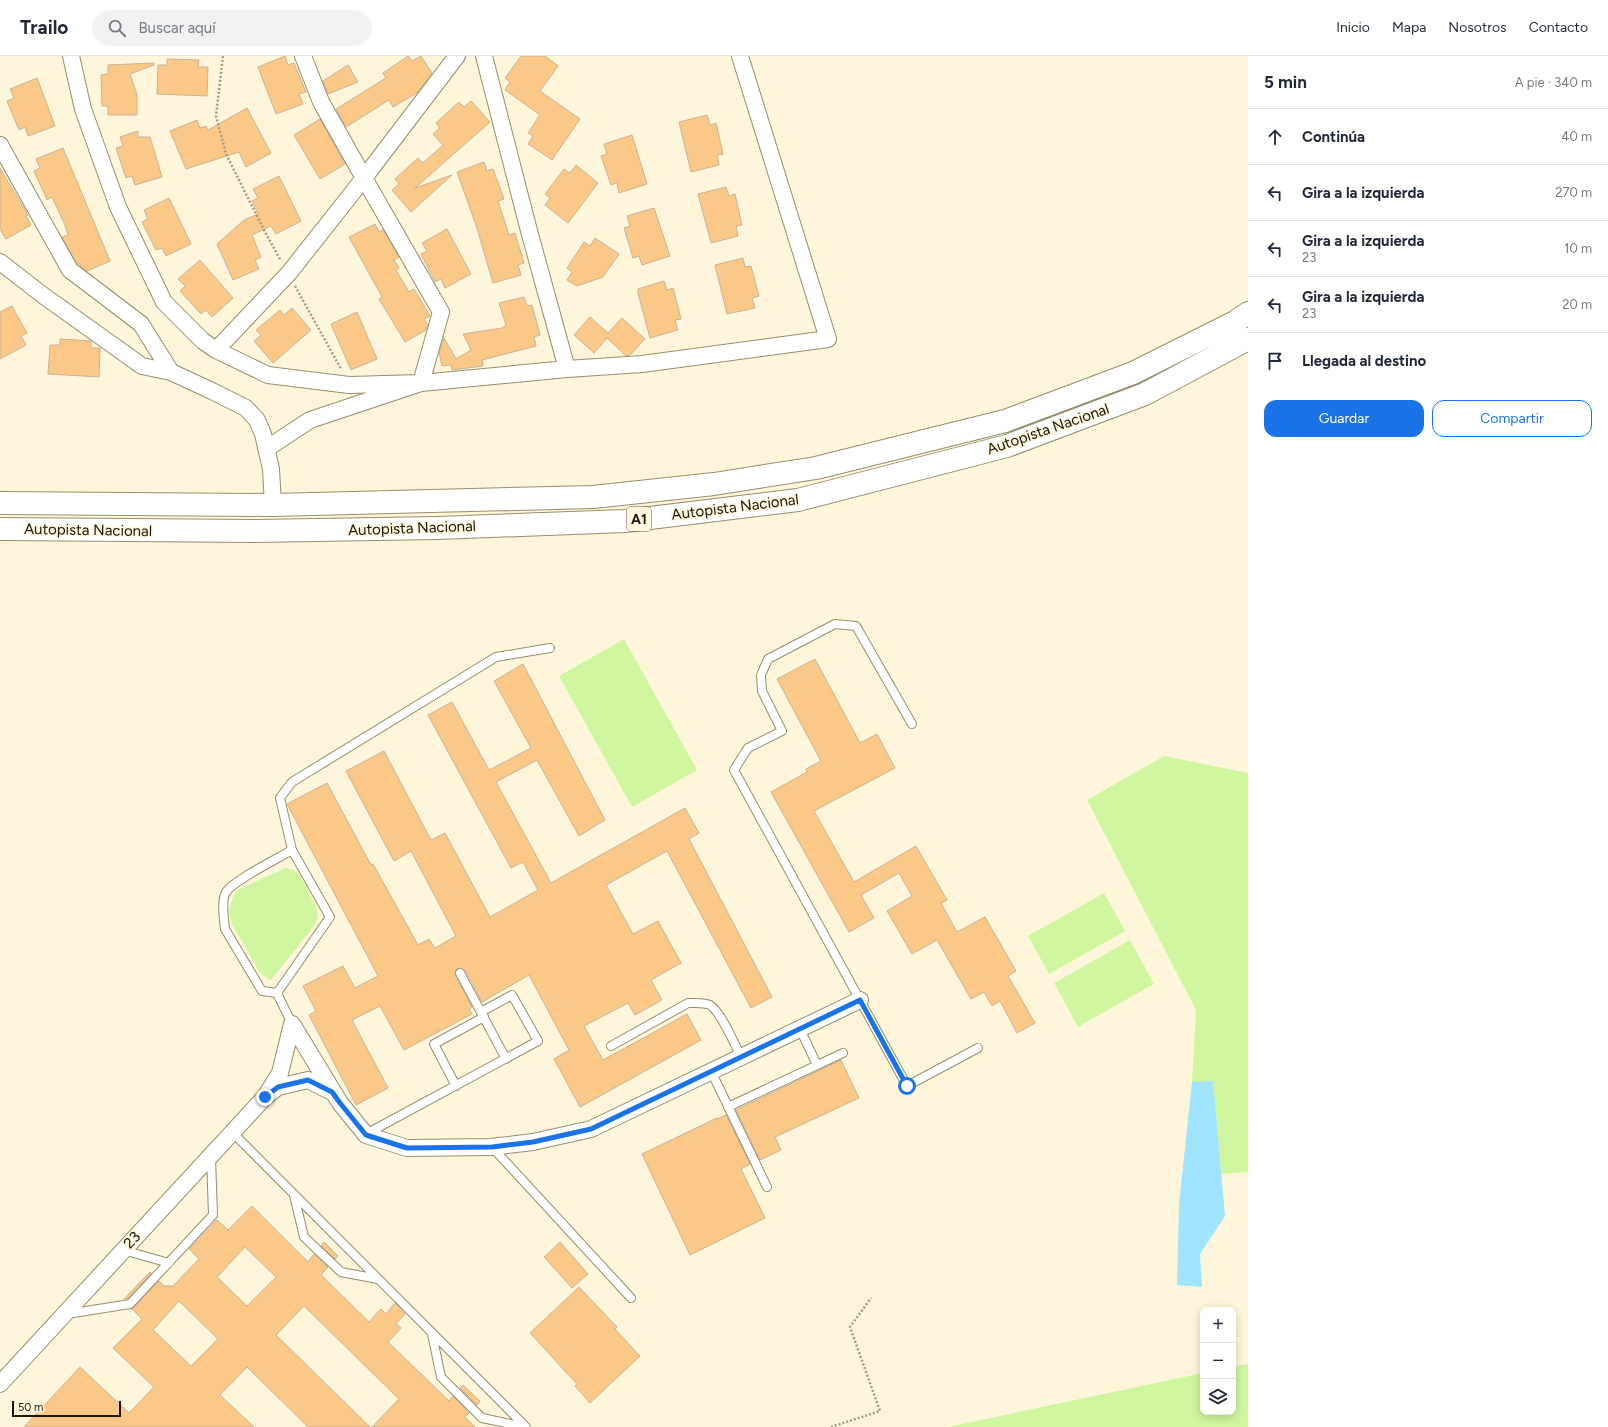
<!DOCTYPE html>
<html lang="es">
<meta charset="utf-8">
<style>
body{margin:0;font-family:Figtree,sans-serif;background:#f2f2f3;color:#1f2937}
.controls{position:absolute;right:12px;bottom:12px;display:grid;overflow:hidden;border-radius:8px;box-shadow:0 2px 10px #0003}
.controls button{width:36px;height:36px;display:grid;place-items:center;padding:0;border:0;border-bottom:1px solid #e0e1e3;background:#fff;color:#1f2937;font:20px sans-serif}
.scale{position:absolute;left:12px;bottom:10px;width:109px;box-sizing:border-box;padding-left:4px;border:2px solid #191609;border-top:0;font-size:11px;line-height:14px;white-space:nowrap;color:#191609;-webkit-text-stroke:3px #fef6da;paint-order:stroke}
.stop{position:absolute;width:12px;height:12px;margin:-9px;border:3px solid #1a73e8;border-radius:50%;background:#fff}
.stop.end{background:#1a73e8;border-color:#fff;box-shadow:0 1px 4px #0008}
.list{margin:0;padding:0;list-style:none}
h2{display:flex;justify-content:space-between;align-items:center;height:52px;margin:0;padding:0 16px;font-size:17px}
h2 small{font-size:13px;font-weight:400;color:#747a83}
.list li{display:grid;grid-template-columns:26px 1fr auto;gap:12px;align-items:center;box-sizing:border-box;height:56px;padding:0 16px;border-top:1px solid #e0e1e3}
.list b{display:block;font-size:15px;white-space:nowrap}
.list p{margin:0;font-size:13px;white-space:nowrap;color:#747a83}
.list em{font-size:13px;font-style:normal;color:#747a83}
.actions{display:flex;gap:8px;padding:12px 16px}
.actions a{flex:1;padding:9px 0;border:1px solid #1a73e8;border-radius:12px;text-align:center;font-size:14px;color:#1a73e8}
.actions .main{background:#1a73e8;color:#fff}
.icon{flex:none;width:22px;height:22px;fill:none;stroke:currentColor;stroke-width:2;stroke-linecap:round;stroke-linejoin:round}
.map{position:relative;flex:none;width:1248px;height:1371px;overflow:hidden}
header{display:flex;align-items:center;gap:24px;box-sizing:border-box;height:56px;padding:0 20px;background:#fff;border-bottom:1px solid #e0e1e3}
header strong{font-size:19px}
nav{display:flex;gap:22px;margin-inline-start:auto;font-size:14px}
.search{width:280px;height:36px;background:#f2f2f3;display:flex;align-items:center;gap:10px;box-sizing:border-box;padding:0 14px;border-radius:22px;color:#747a83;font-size:15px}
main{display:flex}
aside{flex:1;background:#fff}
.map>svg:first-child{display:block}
</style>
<header>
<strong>Trailo</strong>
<div class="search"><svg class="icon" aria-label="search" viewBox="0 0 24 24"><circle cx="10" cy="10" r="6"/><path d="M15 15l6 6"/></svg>Buscar aquí</div>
<nav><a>Inicio</a><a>Mapa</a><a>Nosotros</a><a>Contacto</a></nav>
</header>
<main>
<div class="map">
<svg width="1248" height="1371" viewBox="0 0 1248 1371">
<rect width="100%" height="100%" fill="#fef6da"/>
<path fill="#cff69f" d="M 624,583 L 697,714 L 632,751 L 559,620 Z
M 1164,700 L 1248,717 L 1248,1116 L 1221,1118 L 1213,1025 L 1192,1026 L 1196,954 L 1087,744 Z
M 285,812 L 294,814 L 300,820 L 316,850 L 318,861 L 314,870 L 271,924 L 266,922 L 260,917 L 231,866 L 229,855 L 232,843 L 236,835 Z
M 1104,837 L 1125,875 L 1049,918 L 1028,880 Z
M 1130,884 L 1154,928 L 1078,971 L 1054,927 Z
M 1248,1308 L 1248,1371 L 948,1371 L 1203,1317 L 1203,1356 L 1233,1356 L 1233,1311 Z"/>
<path fill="#a0e4fe" d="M 1213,1025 L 1225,1160 L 1200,1198 L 1202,1231 L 1177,1229 L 1179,1148 L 1192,1026 Z"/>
<path fill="#fcc887" stroke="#cab296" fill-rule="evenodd" d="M 285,0 L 288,9 L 294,7 L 306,36 L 299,38 L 303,48 L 276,58 L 258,11 Z
M 408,0 L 412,5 L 421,0 L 432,17 L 417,37 L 393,51 L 389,44 L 346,71 L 336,53 L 386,22 L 383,17 Z
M 521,0 L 545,0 L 558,10 L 540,35 L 580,63 L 552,104 L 528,88 L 533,80 L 528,77 L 540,59 L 505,34 L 510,26 L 505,22 Z
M 167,3 L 199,4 L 198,11 L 208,11 L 207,40 L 157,38 L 158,9 L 167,9 Z
M 154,7 L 154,9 L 130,18 L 137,39 L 137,59 L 108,59 L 108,50 L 102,50 L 101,19 L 108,18 L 108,9 Z
M 348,9 L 358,26 L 328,38 L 323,25 Z
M 37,22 L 55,70 L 28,80 L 25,71 L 19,74 L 7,45 L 14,42 L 10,33 Z
M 471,45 L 490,66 L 415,132 L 452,119 L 411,156 L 392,134 L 399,128 L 395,123 L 418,102 L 423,107 L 443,89 L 433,78 L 440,72 L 436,67 L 459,46 L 464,51 Z
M 247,52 L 271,97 L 246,111 L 239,96 L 186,113 L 170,75 L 197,64 L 200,72 L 206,70 L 208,74 Z
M 707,59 L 710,69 L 716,67 L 723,98 L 717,99 L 719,109 L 691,116 L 679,66 Z
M 320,63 L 345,108 L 320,123 L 294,79 Z
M 138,75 L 138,81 L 150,81 L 162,121 L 135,129 L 132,120 L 126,122 L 116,92 L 123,90 L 120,81 Z
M 632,79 L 647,128 L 619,137 L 617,127 L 611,129 L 601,100 L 607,98 L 604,88 Z
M 63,92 L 110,205 L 87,215 L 81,211 L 80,208 L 77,208 L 62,181 L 68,179 L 65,169 L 52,141 L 47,144 L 34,115 L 40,112 L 36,103 Z
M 484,106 L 487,115 L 493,113 L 504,143 L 498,145 L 509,179 L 515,177 L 524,207 L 518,209 L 521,219 L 493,227 L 476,169 L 457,116 Z
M 576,109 L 598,127 L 568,167 L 545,149 L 550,142 L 545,138 L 564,113 L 570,117 Z
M 0,112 L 28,159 L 26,160 L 31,169 L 6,183 L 0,173 Z
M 279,120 L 301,165 L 276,178 L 271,170 L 252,179 L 261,201 L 255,204 L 259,213 L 233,224 L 217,188 L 244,164 L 258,158 L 252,145 L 258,142 L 253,133 Z
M 726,131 L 729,140 L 735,138 L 742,169 L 736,170 L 738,180 L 711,187 L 698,138 Z
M 169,142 L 191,188 L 166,200 L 162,192 L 156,194 L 142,166 L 148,163 L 144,154 Z
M 654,152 L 670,200 L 642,209 L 639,200 L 633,202 L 624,172 L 630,170 L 627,160 Z
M 375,168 L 379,176 L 383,174 L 399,201 L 394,204 L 399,212 L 396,214 L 409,236 L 414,233 L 430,260 L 424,263 L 428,269 L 426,274 L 405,286 L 379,243 L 382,241 L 349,181 Z
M 447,173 L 471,218 L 445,232 L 441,223 L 435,226 L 421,198 L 427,195 L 422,187 Z
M 595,182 L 619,198 L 603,221 L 577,230 L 567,224 L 572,216 L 567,212 L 584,186 L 590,190 Z
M 743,202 L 745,211 L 751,210 L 759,240 L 752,242 L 755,252 L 727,258 L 715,209 Z
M 200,204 L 233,242 L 212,261 L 206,254 L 201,258 L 180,235 L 185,230 L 178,223 Z
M 664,225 L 667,234 L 673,232 L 681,263 L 675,264 L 678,274 L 650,282 L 638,237 L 638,233 Z
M 524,241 L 527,250 L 532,249 L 540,279 L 534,281 L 536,290 L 482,304 L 483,310 L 452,314 L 451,309 L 442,310 L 439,297 L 444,282 L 456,303 L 471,294 L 463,278 L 502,272 L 506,269 L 499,247 Z
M 12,250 L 27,277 L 21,280 L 26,289 L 0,303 L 0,256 Z
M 292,252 L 311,274 L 273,307 L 254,285 L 261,279 L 256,274 L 280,254 L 284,259 Z
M 357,256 L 377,303 L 351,314 L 331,268 Z
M 590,261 L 608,277 L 622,262 L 645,283 L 630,299 L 626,300 L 607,282 L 594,297 L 574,279 Z
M 60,283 L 91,285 L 91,292 L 100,292 L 99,321 L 48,318 L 50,289 L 60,289 Z
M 815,603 L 860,687 L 877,678 L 895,712 L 814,755 L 854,826 L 916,790 L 947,844 L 941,847 L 957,876 L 985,861 L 1016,915 L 1008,920 L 1035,967 L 1017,977 L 1000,945 L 992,950 L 984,936 L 971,943 L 937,884 L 912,898 L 887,855 L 912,840 L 899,817 L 861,839 L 874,862 L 849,876 L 771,736 L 807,716 L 806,713 L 821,705 L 777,623 Z
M 523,608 L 605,764 L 579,780 L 537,704 L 496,726 L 551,827 L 685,752 L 699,777 L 689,783 L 772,941 L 751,952 L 667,795 L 606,829 L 633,878 L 658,865 L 681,907 L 651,924 L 662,944 L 635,959 L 628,947 L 584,970 L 603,1004 L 687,958 L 701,984 L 580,1051 L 554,1003 L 569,994 L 529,919 L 482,946 L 465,914 L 460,912 L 456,914 L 455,919 L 472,951 L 469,953 L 472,958 L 404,994 L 380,950 L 352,964 L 388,1032 L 356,1049 L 309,959 L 316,955 L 303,930 L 343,910 L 355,932 L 378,920 L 287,748 L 327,727 L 371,809 L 373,808 L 418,889 L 429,883 L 435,892 L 456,880 L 411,795 L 394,805 L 346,715 L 384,695 L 431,784 L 445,777 L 490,861 L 538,834 L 523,806 L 511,812 L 428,659 L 452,646 L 489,714 L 531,692 L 494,625 Z
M 841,1004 L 859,1042 L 775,1081 L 781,1094 L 760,1104 L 736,1054 Z
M 726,1059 L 750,1108 L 741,1113 L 765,1162 L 690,1199 L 642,1098 L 717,1062 L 717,1063 Z
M 252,1150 L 308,1206 L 314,1198 L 328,1211 L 321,1219 L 369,1266 L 381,1253 L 386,1258 L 395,1247 L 405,1258 L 396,1268 L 401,1272 L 388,1286 L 449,1345 L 453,1340 L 469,1357 L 465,1361 L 475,1371 L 372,1371 L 399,1343 L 304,1250 L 276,1279 L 370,1371 L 308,1371 L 247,1311 L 220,1339 L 254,1371 L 24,1371 L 80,1311 L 129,1357 L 154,1331 L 113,1292 L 142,1263 L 132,1253 L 159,1225 L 164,1230 L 173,1230 L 199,1203 L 189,1193 L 217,1164 L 228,1174 ZM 245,1191 L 276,1221 L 247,1250 L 217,1221 ZM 179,1245 L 218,1283 L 191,1310 L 153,1274 Z
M 324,1186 L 338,1200 L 335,1203 L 321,1190 Z
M 560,1186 L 588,1218 L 572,1232 L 544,1201 Z
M 150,1216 L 151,1218 L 127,1243 L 124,1243 Z
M 579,1231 L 617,1271 L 615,1273 L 640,1300 L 590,1347 L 575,1330 L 577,1328 L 530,1277 Z
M 463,1329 L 480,1345 L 477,1349 L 460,1332 Z"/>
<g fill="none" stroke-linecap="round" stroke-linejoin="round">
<defs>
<path id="service" d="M 912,668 L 856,570 L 835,568 L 768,603 L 761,619 L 762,635 L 782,675 L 748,692 L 734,714 L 907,1030 L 978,992
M 292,794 L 280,742 L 292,726 L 496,601 L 550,592
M 460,917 L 506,1003
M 277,937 L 262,935 L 225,873 C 224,864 221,844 226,836 C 234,824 277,803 292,794 L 330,861 L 277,937 L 292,968
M 800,973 L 817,1009
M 611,990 L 688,947 C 695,947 704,946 710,949 C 721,956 735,989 741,1001
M 711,1015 L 767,1131
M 456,1030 L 434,988 L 484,961
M 728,1051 L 843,997
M 232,1076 L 526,1371
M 366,1078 L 538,985 L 512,939 L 481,956
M 492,1091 L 631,1242
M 294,1139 L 304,1181 L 341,1216 L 378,1223
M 123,1194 L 169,1207
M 67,1258 L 130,1248 L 213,1159 L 211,1101
M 432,1278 L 441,1321 L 482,1362 L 525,1371"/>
<path id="minor" d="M 71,0 L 83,53 L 118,151 L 164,246 L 203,285 L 216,294 L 268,319 L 349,329 L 421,327 L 567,313 L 642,308 L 828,283 L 740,0
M 303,0 L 321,46 L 364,122 L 457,0
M 484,0 L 528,171 L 567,313
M 0,89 L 70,214 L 141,268 L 171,316
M 0,206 L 44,240 L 142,310 L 171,316 L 212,335 L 246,352 L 257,364 L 263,378 L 271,413 L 273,449
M 216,294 L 289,217 L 364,122 L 441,256 L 421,327 L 310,364 L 266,393
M 292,968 L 340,1047 L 366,1079 L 407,1092 L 491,1091 L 533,1086 L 591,1073 L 860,944
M 292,968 L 280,1017 L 265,1041 L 278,1031 L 308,1024 L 332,1036
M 0,1328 L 265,1041"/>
<path id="motorway" d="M 0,447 L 273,449 L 593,441 L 714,428 L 816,412 L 1005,365 L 1133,317 L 1235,266 L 1248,257
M 0,473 L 255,475 L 438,472 L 625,465 L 798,444 L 1007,390 L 1145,338 L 1248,283"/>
</defs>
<use href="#service" stroke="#968d6c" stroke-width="10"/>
<use href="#minor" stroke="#968d6c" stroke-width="18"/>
<use href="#motorway" stroke="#968d6c" stroke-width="24"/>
<path stroke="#a19b85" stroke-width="2.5" stroke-dasharray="2 2" stroke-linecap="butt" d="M 223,0 L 216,60 L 226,98 L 265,176 L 281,205
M 295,230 L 341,313
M 831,1371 L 880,1355 L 850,1271 L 871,1242"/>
<use href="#service" stroke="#fff" stroke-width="8"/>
<use href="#minor" stroke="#fff" stroke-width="16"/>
<use href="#motorway" stroke="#fff" stroke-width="22"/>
</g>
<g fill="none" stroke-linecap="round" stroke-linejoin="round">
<path stroke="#1a73e8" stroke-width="5" d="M 265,1041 L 278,1031 L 308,1024 L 332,1036 L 340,1047 L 366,1079 L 407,1092 L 492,1091 L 533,1086 L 591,1073 L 860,944 L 907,1030"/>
</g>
<g text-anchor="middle" stroke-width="3" stroke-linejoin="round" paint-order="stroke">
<rect fill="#fef6da" stroke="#5e5948" stroke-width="1" x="627" y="451" width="24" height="24" rx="3"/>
<g font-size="14" font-weight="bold" fill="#191609">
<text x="639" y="468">A1</text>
</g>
<g font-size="15" fill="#191609" stroke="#fef6da">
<text transform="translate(1048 373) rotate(-19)" y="5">Autopista Nacional</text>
<text transform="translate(735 451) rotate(-7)" y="5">Autopista Nacional</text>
<text transform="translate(412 472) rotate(-2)" y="5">Autopista Nacional</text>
<text transform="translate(88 474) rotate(1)" y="5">Autopista Nacional</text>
<text transform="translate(132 1184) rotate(-47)" y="5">23</text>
</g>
</g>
</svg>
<div class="controls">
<button>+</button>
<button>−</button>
<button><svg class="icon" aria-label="layers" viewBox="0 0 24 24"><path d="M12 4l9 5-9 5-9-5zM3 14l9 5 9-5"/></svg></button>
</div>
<div class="scale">50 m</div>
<div class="stop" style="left:907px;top:1030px"></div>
<div class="stop end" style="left:265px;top:1041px"></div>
</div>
<aside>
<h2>5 min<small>A pie · 340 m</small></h2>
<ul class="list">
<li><svg class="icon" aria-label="ahead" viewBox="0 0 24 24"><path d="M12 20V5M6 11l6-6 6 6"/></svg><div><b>Continúa</b></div><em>40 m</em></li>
<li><svg class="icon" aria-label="left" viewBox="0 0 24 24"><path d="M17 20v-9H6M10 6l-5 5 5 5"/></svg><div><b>Gira a la izquierda</b></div><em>270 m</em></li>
<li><svg class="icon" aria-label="left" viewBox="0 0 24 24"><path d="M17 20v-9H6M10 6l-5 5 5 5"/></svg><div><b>Gira a la izquierda</b><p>23</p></div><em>10 m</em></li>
<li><svg class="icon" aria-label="left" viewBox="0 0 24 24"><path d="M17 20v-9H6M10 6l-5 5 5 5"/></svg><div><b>Gira a la izquierda</b><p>23</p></div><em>20 m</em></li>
<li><svg class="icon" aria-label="arrive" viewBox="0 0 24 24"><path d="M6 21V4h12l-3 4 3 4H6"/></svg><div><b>Llegada al destino</b></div></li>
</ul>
<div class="actions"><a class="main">Guardar</a><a>Compartir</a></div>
</aside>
</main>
